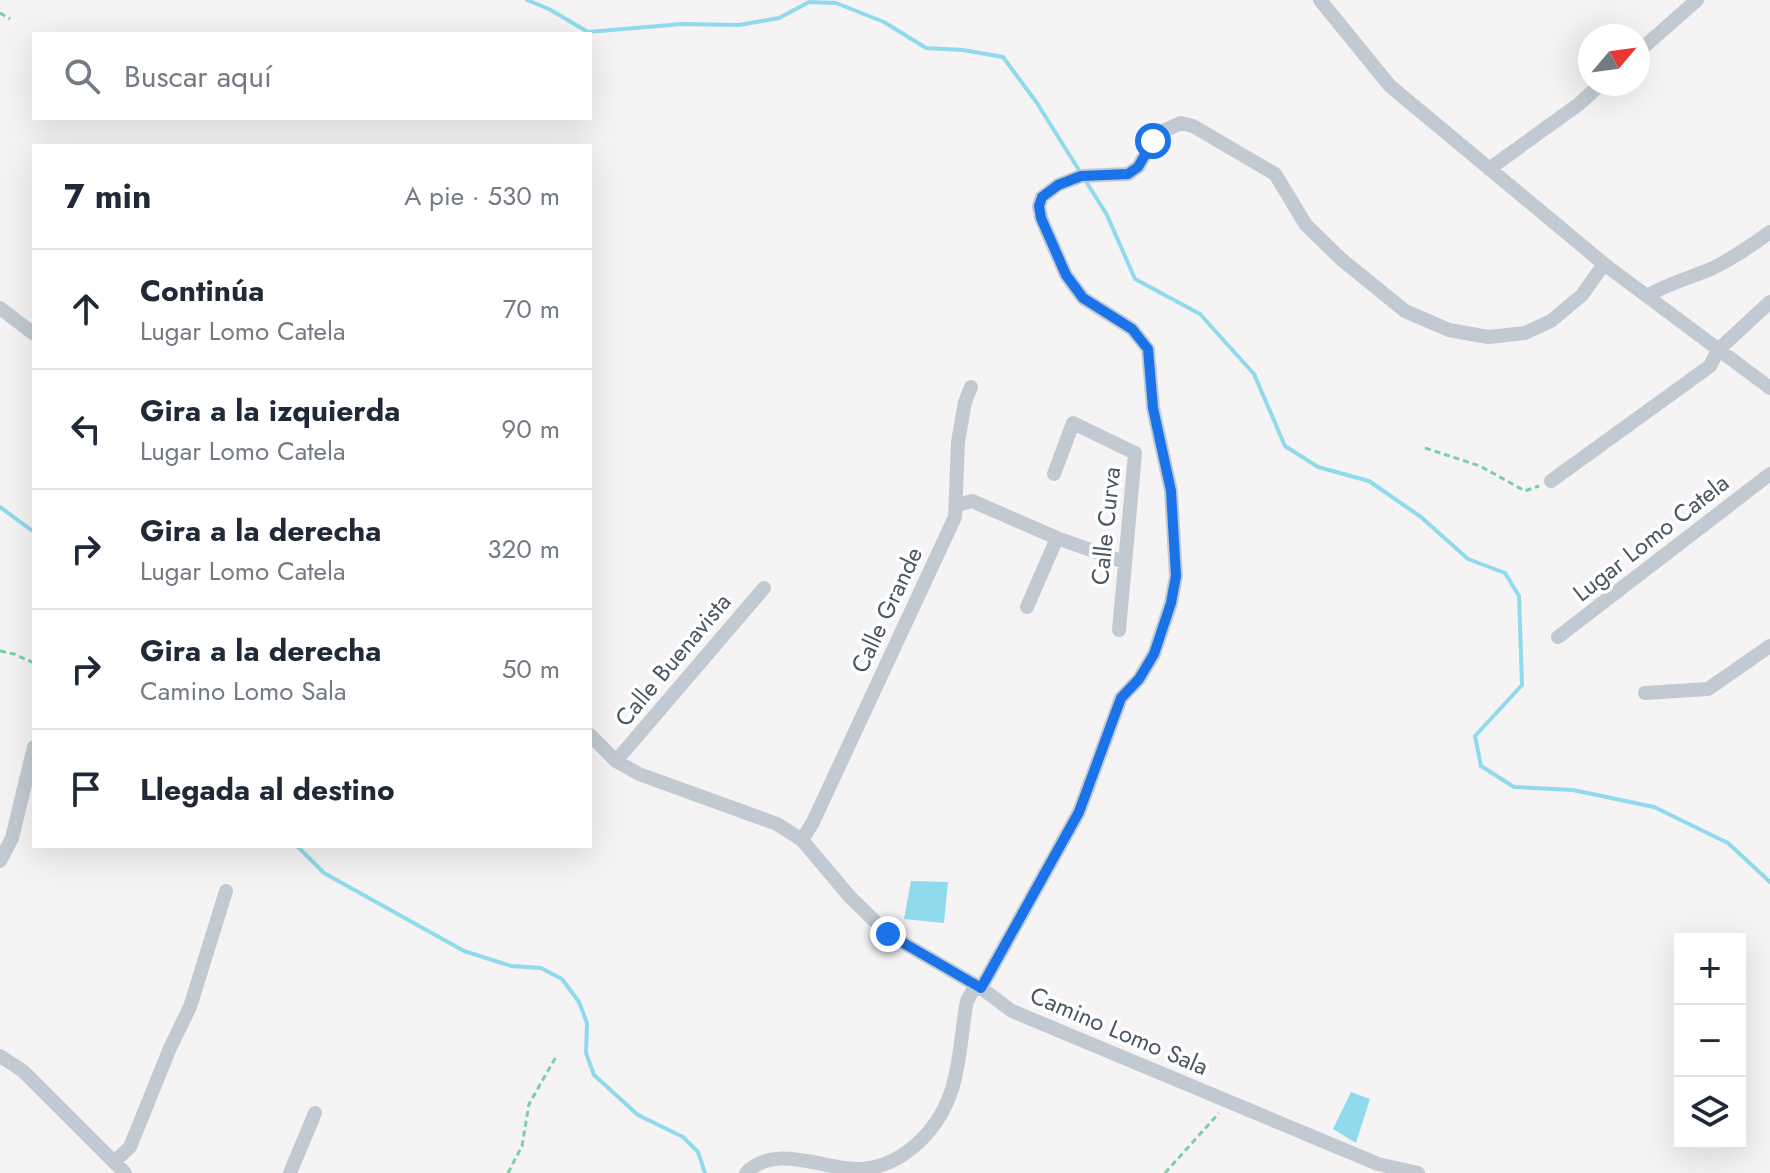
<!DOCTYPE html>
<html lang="es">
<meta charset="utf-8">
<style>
body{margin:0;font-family:Jost,sans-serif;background:#f6f6f7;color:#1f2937}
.controls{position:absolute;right:24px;bottom:24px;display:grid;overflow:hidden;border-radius:0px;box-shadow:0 8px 32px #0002}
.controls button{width:72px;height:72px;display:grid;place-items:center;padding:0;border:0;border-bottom:2px solid #e0e1e3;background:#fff;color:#1f2937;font:40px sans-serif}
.compass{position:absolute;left:1578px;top:24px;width:72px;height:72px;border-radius:50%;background:#fff;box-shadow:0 8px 32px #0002;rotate:61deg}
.stop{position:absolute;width:24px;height:24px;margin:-18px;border:6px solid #1a73e8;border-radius:50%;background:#fff}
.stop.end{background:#1a73e8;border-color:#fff;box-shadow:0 2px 8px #0008}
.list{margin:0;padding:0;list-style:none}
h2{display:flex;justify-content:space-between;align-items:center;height:104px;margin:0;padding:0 32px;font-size:34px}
h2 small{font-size:26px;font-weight:400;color:#747a83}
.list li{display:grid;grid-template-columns:52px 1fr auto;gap:24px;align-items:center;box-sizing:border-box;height:120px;padding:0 32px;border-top:2px solid #e0e1e3}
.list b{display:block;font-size:30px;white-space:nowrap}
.list p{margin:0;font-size:26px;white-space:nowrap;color:#747a83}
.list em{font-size:26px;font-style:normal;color:#747a83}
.icon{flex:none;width:44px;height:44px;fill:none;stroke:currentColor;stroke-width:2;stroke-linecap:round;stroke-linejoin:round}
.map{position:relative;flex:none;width:1770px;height:1173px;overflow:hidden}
.search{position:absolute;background:#fff;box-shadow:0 8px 32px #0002;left:32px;top:32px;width:560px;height:88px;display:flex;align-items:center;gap:20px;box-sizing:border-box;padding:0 28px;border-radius:0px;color:#747a83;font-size:30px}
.panel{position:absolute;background:#fff;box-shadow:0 8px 32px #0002;left:32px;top:144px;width:560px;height:704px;border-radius:0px}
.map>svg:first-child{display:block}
</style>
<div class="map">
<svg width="1770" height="1173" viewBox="0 0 1770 1173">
<rect width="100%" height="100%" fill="#f5f3f3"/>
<path fill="#90daee" d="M 911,881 L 948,882 L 944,923 L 904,919 Z
M 1351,1092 L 1370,1099 L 1356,1143 L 1333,1129 Z"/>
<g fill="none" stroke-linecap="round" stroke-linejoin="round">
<path stroke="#90daee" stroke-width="4" d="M 527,0 L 549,9 L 588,32 L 682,24 L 739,25 L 779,18 L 809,2 L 836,3 L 884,22 L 926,48 L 963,50 L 1003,57 L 1037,103 L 1107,215 L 1135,279 L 1200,314 L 1254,374 L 1285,446 L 1318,467 L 1369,481 L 1421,517 L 1468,559 L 1505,573 L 1519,596 L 1522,685 L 1475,736 L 1481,766 L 1514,787 L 1573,790 L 1654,807 L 1728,843 L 1770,882
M 0,507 L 34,532
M 297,846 L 324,873 L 464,951 L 511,966 L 541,968 L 562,979 L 579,1002 L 587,1023 L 586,1053 L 594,1075 L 638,1115 L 683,1137 L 698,1152 L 705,1173"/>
<path stroke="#7ad0a6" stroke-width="3" stroke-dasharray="6 4" stroke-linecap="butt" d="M 0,13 L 10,19
M 1425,448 L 1480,466 L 1525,491 L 1539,486
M 0,651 L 14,654 L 34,663
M 508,1173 L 522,1146 L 529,1104 L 557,1055
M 1165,1173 L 1219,1113"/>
<path stroke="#c1cad2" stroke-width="14" d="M 1320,0 L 1390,86 L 1604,264 L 1770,388
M 1638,52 L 1697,0
M 1489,169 L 1579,104 L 1601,84
M 1647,296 C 1667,284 1689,278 1711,269 C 1732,259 1751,246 1770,232
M 0,308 L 34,334
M 1054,474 L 1073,423 L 1135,453 L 1119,630
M 1551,481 L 1710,366 L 1718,350 L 1770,302
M 957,505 L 972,501 L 1057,538 L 1124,562
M 1027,607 L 1057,538
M 1558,637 L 1770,474
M 1645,693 L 1708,689 L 1770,646
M 590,735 L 616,761 L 639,774 L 777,824 L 802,840 L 850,897 L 888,934 L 981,988 L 1012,1011 L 1378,1164 L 1418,1173
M 616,761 L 764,588
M 802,840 L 813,822 L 955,517 L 958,442 L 965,402 L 971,387
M 0,861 L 12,838 L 34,747
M 0,1056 L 23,1071 L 125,1173
M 114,1162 L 130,1147 L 170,1048 L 190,1007 L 226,891
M 290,1173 L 315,1113
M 746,1173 C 775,1143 822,1169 857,1169 C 902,1169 938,1130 951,1092 C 961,1063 961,1031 967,1001 L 973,990 L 981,988 L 1079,812 L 1121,698 L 1139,679 L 1154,654 L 1171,603 L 1176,576 L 1171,491 L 1153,408 L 1148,349 L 1132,329 L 1083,298 L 1066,275 L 1041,218 L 1039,206 L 1042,197 L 1058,185 L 1081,176 L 1128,174 L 1138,167 L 1153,141 L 1163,131 L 1181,123 L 1193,126 L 1275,174 L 1306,225 L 1341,259 L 1405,311 L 1449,330 L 1488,337 L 1525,333 L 1551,321 L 1582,295 L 1604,264"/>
</g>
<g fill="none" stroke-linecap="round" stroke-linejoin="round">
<path stroke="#1a73e8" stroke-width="10" d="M 888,934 L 981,988 L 1079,812 L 1121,698 L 1139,679 L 1154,654 L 1171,603 L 1176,576 L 1171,491 L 1153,408 L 1148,349 L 1132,329 L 1083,298 L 1066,275 L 1041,218 L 1039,206 L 1042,197 L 1058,185 L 1081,176 L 1128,174 L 1138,167 L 1153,141"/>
</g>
<g text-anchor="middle" stroke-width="7" stroke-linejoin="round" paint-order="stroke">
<g font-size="24" fill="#4a5661" stroke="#fff">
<text transform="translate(1106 526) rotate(-84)" y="8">Calle Curva</text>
<text transform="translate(1651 538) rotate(-38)" y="8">Lugar Lomo Catela</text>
<text transform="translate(887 610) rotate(-65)" y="8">Calle Grande</text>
<text transform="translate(673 660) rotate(-50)" y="8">Calle Buenavista</text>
<text transform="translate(1119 1031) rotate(23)" y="8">Camino Lomo Sala</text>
</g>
</g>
</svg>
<div class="controls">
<button>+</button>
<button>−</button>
<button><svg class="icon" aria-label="layers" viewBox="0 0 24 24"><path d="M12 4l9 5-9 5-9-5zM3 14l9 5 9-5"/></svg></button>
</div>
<svg class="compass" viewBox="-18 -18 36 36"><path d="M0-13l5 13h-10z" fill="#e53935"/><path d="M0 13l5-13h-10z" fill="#747a83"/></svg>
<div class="stop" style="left:1153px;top:141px"></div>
<div class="stop end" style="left:888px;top:934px"></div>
<div class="search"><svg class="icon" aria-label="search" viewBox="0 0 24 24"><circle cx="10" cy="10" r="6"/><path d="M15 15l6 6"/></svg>Buscar aquí</div>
<section class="panel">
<h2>7 min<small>A pie · 530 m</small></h2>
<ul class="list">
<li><svg class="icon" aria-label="ahead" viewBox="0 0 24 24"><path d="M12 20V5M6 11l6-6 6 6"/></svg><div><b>Continúa</b><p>Lugar Lomo Catela</p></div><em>70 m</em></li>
<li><svg class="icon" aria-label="left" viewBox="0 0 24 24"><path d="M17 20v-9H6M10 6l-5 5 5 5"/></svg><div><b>Gira a la izquierda</b><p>Lugar Lomo Catela</p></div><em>90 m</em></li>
<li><svg class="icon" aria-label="right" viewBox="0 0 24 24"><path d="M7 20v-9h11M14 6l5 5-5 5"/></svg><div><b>Gira a la derecha</b><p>Lugar Lomo Catela</p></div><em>320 m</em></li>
<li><svg class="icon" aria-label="right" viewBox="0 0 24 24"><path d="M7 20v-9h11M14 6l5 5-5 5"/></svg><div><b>Gira a la derecha</b><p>Camino Lomo Sala</p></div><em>50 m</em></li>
<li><svg class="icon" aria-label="arrive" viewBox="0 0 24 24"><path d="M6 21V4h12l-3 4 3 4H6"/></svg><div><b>Llegada al destino</b></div></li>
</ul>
</section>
</div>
